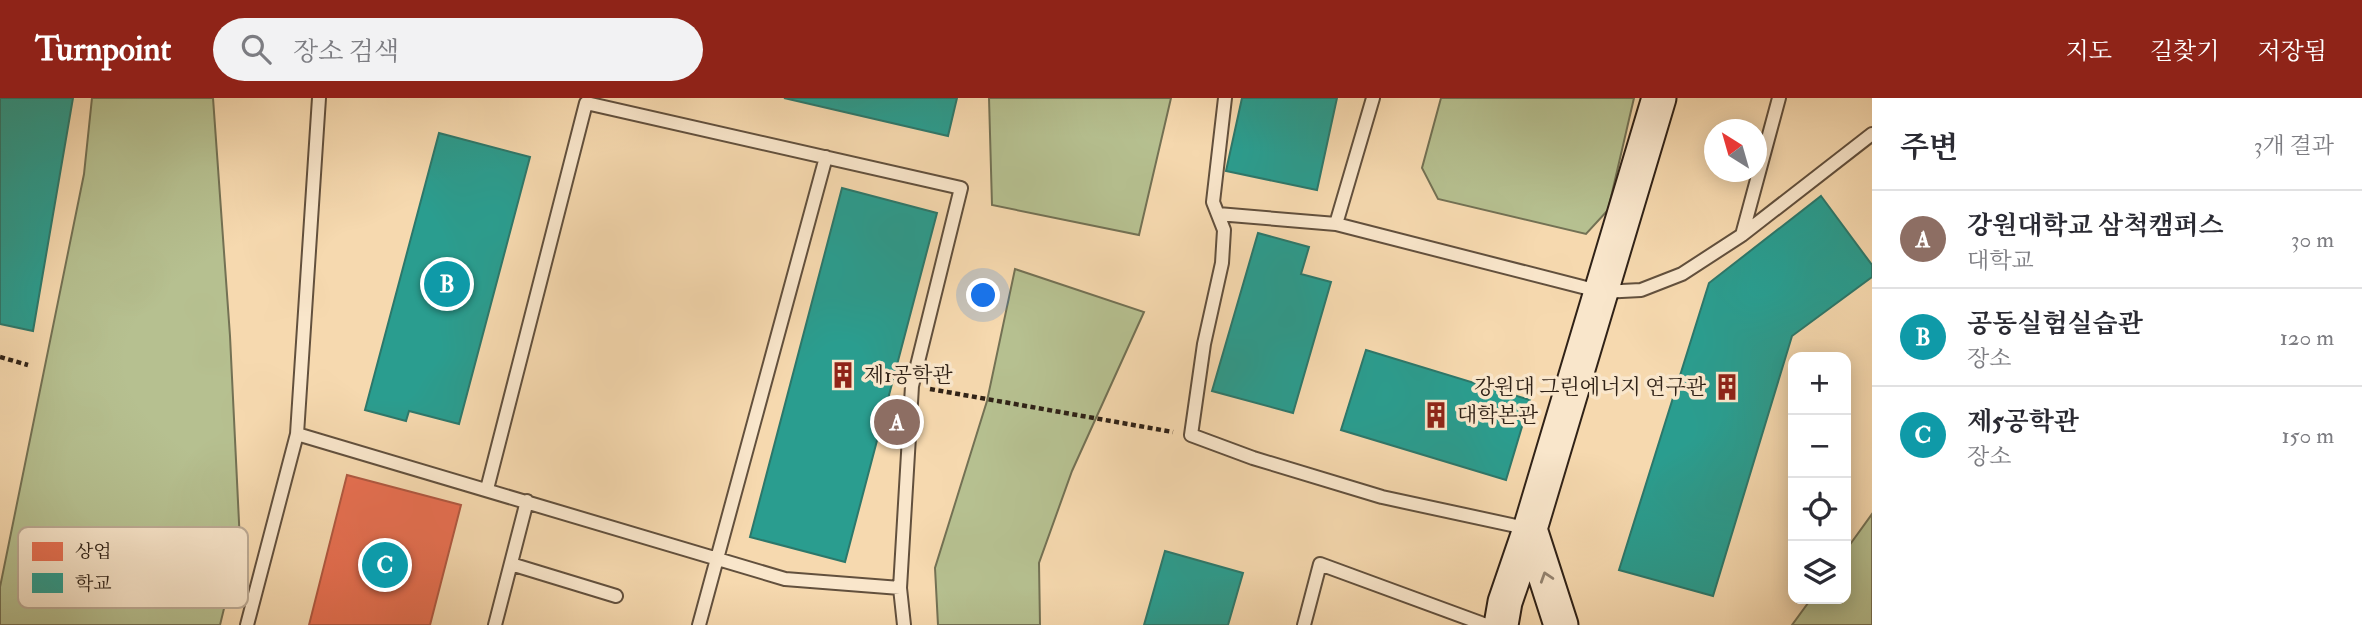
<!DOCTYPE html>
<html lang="ko">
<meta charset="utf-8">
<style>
body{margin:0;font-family:"IM FELL Double Pica","Noto Serif KR",serif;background:#f2f2f3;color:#2b2b33}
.controls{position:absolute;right:21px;bottom:21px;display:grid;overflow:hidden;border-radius:14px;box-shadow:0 4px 18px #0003}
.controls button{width:63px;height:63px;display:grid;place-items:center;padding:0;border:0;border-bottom:2px solid #e1e1e2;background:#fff;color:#2b2b33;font:35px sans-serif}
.compass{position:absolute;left:1704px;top:21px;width:63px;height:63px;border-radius:50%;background:#fff;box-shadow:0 4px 18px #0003;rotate:323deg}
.you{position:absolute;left:984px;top:198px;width:24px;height:24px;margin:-18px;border:5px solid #fff;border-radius:50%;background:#1a73e8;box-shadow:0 0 0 10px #1a73e833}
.badge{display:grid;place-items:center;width:46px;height:46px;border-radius:50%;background:#8f2418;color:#fff;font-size:23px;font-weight:700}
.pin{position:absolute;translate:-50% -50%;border:4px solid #fff;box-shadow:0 2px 7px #0006}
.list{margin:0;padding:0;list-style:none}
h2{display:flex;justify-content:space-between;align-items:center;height:91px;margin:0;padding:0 28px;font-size:30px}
h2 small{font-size:23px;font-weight:400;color:#7c7c81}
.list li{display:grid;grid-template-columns:46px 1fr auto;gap:21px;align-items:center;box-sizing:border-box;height:98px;padding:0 28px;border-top:2px solid #e1e1e2}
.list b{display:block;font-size:26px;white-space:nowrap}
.list p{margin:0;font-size:23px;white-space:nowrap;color:#7c7c81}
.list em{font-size:23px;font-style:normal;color:#7c7c81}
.icon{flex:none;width:38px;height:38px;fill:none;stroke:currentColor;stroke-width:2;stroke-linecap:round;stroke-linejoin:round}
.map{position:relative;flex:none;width:1872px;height:527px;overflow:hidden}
header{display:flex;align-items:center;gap:42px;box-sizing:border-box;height:98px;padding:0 35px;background:#8f2418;color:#fff}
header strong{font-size:33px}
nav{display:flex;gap:38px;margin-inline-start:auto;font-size:24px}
.search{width:490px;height:63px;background:#f2f2f3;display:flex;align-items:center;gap:18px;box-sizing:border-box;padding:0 24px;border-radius:38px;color:#7c7c81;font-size:26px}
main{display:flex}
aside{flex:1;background:#fff}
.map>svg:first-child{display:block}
</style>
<header>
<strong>Turnpoint</strong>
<div class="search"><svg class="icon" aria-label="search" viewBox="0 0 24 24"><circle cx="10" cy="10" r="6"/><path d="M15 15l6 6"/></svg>장소 검색</div>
<nav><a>지도</a><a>길찾기</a><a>저장됨</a></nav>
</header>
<main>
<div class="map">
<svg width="1872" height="527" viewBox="0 0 1872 527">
<rect width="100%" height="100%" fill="#f6d9af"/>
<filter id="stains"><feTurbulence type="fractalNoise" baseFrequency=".00286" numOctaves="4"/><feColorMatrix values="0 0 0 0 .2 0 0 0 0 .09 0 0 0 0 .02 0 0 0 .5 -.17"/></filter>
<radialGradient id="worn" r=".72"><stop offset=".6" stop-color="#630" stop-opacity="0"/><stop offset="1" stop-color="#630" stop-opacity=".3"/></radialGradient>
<path fill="#b6c090" stroke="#737154" stroke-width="2" d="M 92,0 L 213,0 L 230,238 L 240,445 L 220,527 L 0,527 L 0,489 L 84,76 Z
M 989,0 L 1171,0 L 1139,137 L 992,107 Z
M 1441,0 L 1634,0 L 1608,112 L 1586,136 L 1438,101 L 1422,70 Z
M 1015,171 L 1144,214 L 1072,373 L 1039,465 L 1040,527 L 938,527 L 935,470 L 987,303 Z
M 1872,416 L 1872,527 L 1792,527 L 1811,501 L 1846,501 L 1846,452 Z"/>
<path fill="#e76f51" stroke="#b05840" stroke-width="2" d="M 347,377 L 461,407 L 430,527 L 309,527 Z"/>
<path fill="#2a9d8f" stroke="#2c786b" stroke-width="2" d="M 0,0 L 73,0 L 33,233 L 0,226 Z
M 784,0 L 957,0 L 948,38 Z
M 1242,0 L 1337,0 L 1317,92 L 1226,73 Z
M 439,35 L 530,59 L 459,326 L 409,313 L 406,323 L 365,312 Z
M 842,90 L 937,115 L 845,464 L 750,439 Z
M 1821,98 L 1872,167 L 1872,179 L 1792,238 L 1713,498 L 1619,472 L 1709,185 Z
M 1258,135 L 1309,149 L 1301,176 L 1331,184 L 1293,315 L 1212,293 Z
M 1366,252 L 1530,302 L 1506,382 L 1341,332 Z
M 1165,453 L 1243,475 L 1228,527 L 1144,527 Z"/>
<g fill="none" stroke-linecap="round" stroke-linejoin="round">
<defs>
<path id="lane" d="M 319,0 L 297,336 L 785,481 L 900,490
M 1225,0 L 1213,104 L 1224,132 L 1222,165 L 1204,246 L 1191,337 L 1253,360 L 1382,399 L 1530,431
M 1373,0 L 1336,126 L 1602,194 L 1641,192 L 1682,176 L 1742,137 L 1872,36
M 1218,116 L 1336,126
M 1742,137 L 1779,0
M 487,391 L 586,5 L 961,90 L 912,288 L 900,490 L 904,527
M 511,466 L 616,498
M 247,527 L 297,336
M 495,527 L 527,403
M 699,527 L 826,59
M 1304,527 L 1320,466 L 1486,527"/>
<path id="secondary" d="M 1530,431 L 1561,527
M 1501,527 L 1505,504 L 1530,431 L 1659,0"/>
</defs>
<use href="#lane" stroke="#62503d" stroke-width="16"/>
<use href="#secondary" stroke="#302217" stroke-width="37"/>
<path stroke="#302217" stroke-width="4.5" stroke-dasharray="5 3.5" stroke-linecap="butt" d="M 0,259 L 28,267
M 930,291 L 1173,334"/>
<use href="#lane" stroke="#f9e6cb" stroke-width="12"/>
<use href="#secondary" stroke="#f9e6cb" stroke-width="33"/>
</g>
<defs><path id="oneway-chevron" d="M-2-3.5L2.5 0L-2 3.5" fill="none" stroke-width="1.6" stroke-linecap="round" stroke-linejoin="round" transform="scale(1.75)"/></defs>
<use stroke="#948471" href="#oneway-chevron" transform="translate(1546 479) rotate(-108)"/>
<defs>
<symbol id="building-bare" viewBox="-9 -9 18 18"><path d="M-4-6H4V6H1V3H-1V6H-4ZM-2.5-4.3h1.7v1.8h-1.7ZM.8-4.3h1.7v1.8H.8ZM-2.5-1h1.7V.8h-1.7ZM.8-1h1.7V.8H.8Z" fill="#8f2418" stroke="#f9e6cb" stroke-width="2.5" paint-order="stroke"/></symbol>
</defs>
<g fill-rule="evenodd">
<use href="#building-bare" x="824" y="258" width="38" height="38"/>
<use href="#building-bare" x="1708" y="270" width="38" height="38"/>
<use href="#building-bare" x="1417" y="298" width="38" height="38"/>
</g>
<g text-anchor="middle" stroke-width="7" stroke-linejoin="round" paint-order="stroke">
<g font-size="21" fill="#302217" stroke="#f9e6cb" text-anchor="start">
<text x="864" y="284">제1공학관</text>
<text x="1706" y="296" text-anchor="end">강원대 그린에너지 연구관</text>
<text x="1457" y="324">대학본관</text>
</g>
</g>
<rect x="18" y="429" width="230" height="81" rx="10" fill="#f9e6cb" stroke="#bdab95" stroke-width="2"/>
<rect x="32" y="444" width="31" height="19" fill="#e76f51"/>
<rect x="32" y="475" width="31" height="20" fill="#2a9d8f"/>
<g font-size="19" fill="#302217">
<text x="75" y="460">상업</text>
<text x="75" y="492">학교</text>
</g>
<rect width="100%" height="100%" filter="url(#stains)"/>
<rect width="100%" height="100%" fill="url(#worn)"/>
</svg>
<div class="controls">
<button>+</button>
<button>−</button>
<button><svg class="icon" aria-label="locate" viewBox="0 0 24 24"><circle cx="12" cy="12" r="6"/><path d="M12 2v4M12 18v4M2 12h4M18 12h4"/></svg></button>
<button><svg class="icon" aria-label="layers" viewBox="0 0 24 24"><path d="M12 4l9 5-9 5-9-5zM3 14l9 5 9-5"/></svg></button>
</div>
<svg class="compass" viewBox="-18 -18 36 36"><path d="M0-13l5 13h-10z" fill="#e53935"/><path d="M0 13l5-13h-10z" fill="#7c7c81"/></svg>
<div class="you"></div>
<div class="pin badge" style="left:897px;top:324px;background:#8d6e63">A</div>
<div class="pin badge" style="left:447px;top:186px;background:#0f9aa8">B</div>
<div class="pin badge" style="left:385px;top:467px;background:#0f9aa8">C</div>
</div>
<aside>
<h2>주변<small>3개 결과</small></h2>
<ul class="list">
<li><span class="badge" style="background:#8d6e63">A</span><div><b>강원대학교 삼척캠퍼스</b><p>대학교</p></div><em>30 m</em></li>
<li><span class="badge" style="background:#0f9aa8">B</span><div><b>공동실험실습관</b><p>장소</p></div><em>120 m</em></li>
<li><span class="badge" style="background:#0f9aa8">C</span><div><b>제5공학관</b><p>장소</p></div><em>150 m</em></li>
</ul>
</aside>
</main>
